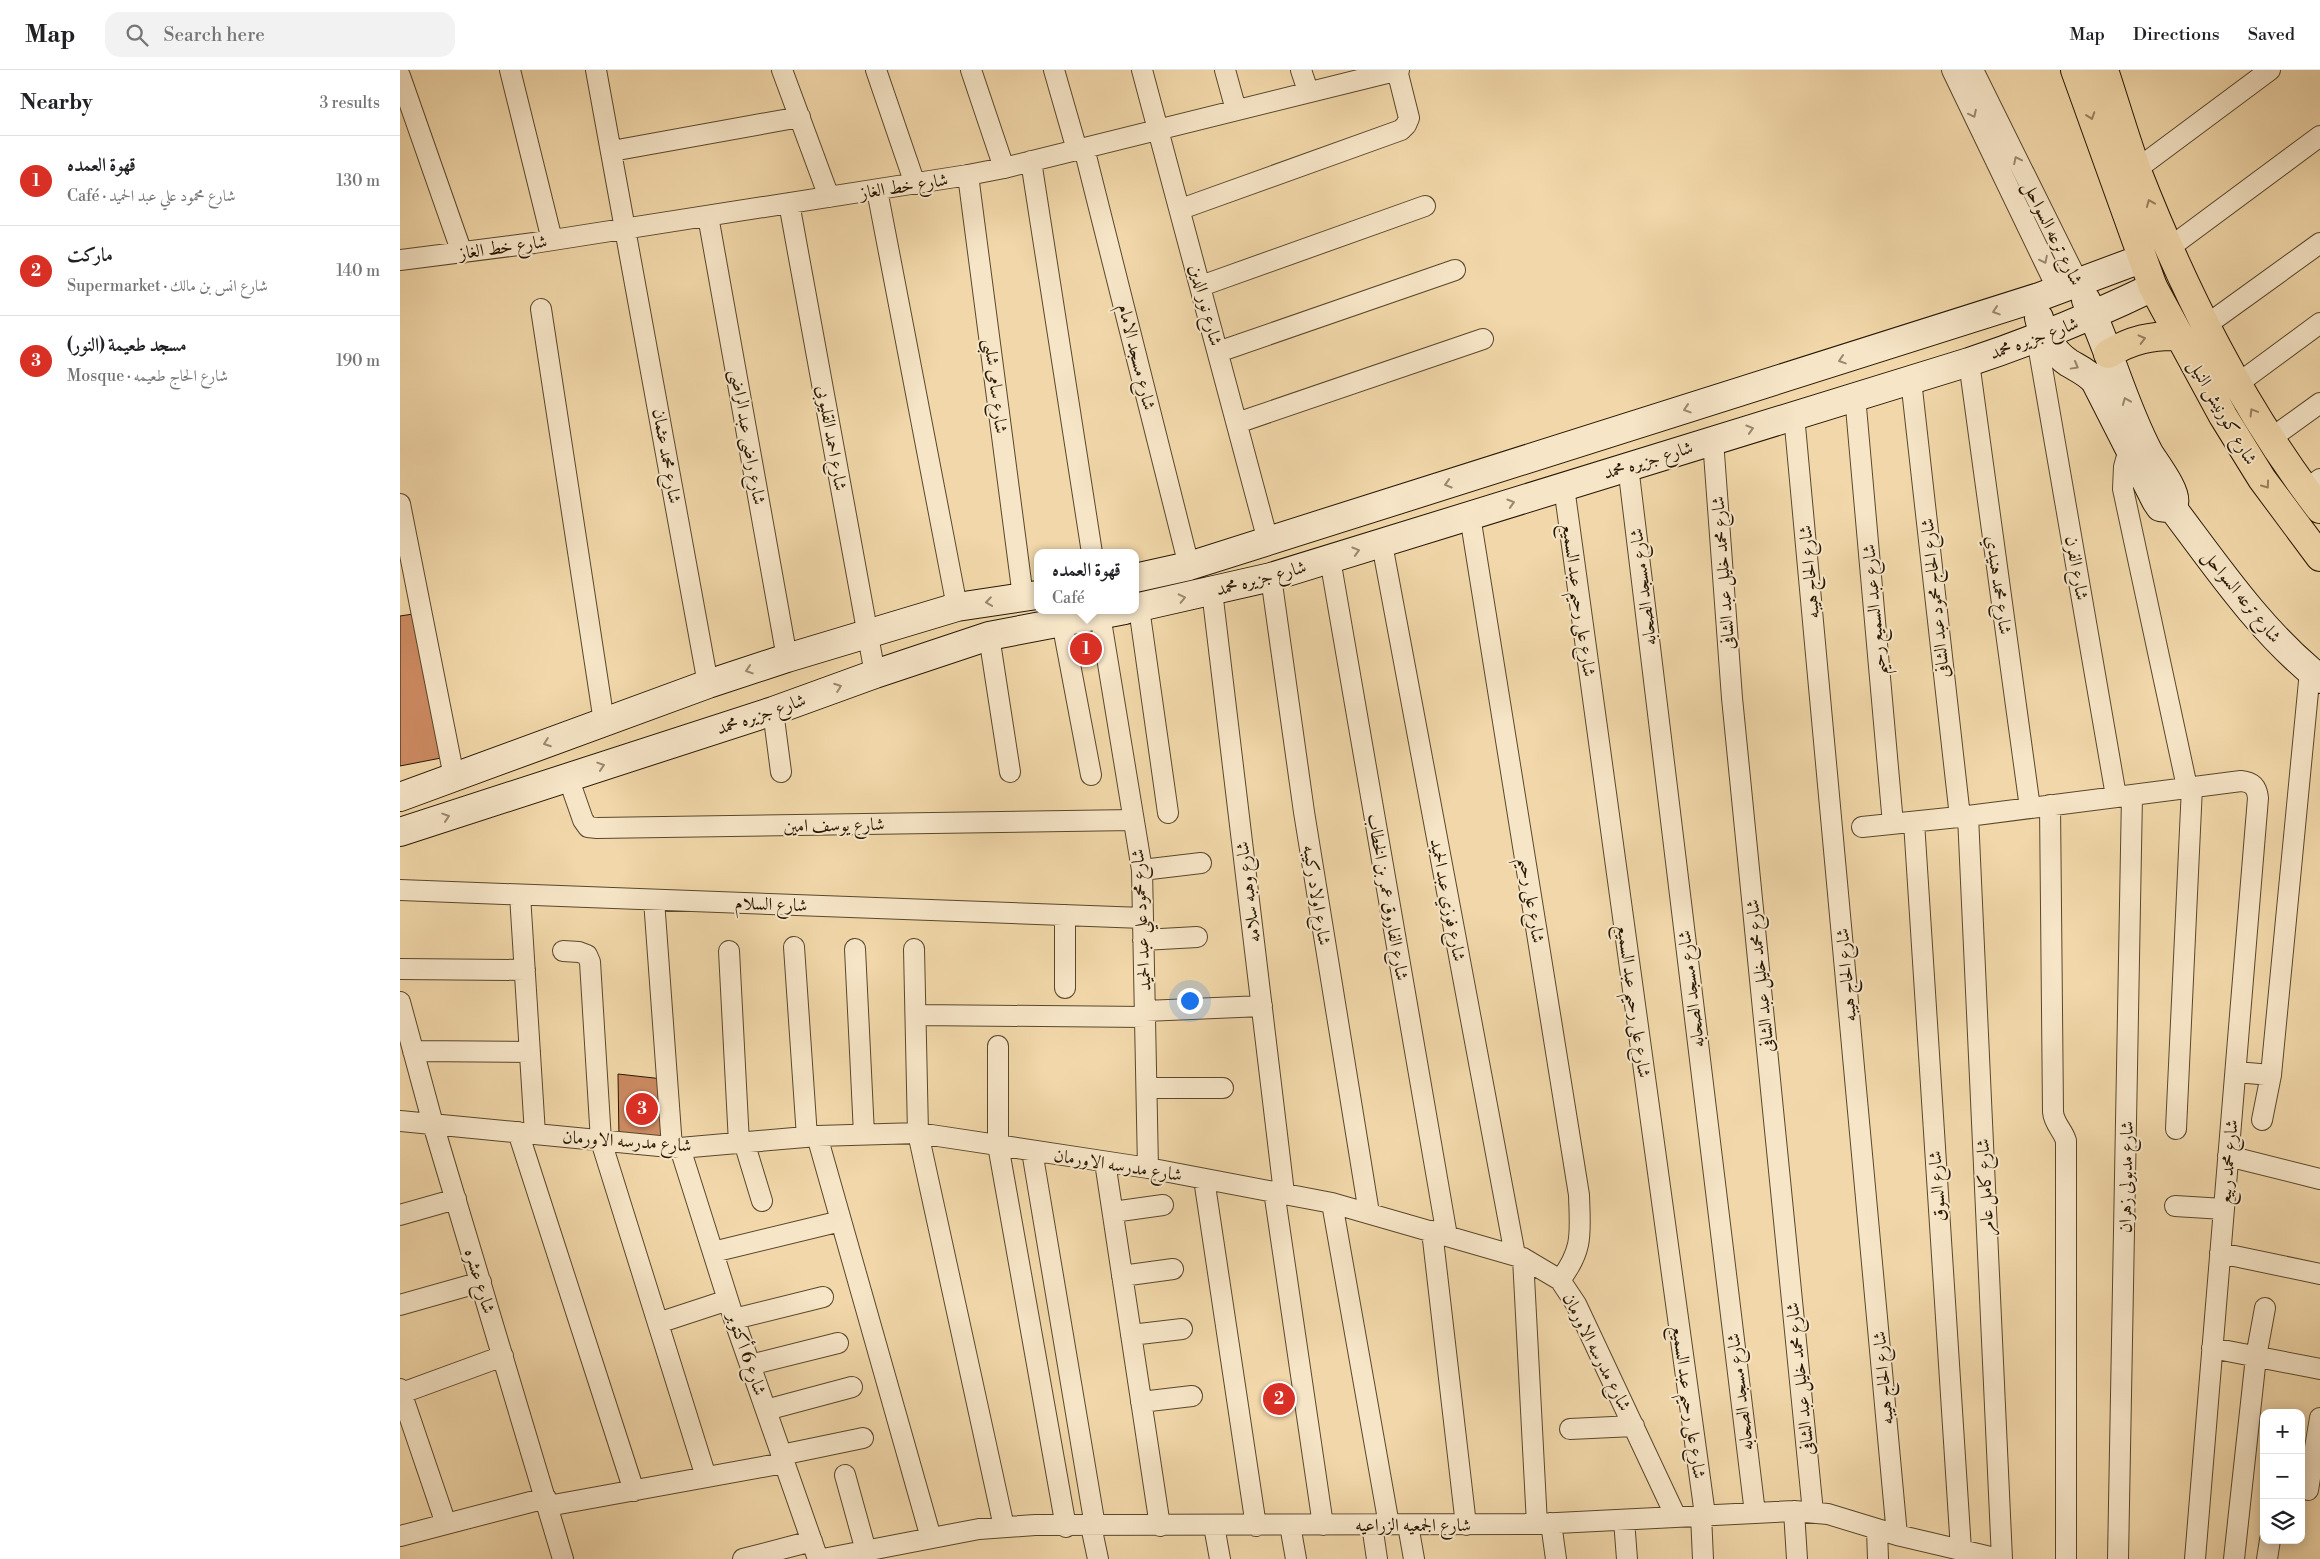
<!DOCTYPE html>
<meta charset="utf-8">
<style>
body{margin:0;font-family:"Libre Bodoni",Amiri,serif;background:#f2f2f2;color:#202124}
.controls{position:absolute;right:15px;bottom:15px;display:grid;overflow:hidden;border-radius:10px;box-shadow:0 2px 12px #0003}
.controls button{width:45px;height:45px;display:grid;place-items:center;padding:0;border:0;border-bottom:1px solid #e0e0e0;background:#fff;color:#202124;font:25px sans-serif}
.you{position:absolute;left:789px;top:930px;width:18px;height:18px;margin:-12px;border:4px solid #fff;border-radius:50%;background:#1a73e8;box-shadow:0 0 0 8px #1a73e833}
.badge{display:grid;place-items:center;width:32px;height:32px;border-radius:50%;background:#d93025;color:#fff;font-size:16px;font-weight:700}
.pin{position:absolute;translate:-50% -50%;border:2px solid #fff;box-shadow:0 1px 5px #0006}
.popup{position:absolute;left:634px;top:479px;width:105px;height:65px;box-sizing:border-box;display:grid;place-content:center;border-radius:10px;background:#fff;filter:drop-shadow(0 1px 4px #0005);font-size:16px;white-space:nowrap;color:#757577}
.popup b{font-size:19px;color:#202124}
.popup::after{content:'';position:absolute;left:50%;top:100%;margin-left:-10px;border:10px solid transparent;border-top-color:#fff}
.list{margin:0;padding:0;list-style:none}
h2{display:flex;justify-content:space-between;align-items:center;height:65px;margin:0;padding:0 20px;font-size:21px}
h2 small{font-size:16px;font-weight:400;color:#757577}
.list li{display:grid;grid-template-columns:32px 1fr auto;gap:15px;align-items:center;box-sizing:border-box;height:90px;padding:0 20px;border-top:1px solid #e0e0e0}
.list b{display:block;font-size:19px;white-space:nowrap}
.list p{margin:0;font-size:16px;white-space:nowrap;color:#757577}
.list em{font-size:16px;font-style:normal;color:#757577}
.icon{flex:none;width:28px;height:28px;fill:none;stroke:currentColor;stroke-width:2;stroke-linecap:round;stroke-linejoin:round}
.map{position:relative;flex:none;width:1920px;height:1489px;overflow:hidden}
header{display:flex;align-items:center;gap:30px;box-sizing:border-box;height:70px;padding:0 25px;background:#fff;border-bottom:1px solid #e0e0e0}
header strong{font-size:24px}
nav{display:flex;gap:28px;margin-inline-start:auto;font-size:18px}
.search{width:350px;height:45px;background:#f2f2f2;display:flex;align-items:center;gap:12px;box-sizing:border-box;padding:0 18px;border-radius:15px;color:#757577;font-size:19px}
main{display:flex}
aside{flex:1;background:#fff}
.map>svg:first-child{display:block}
</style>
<header>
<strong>Map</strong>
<div class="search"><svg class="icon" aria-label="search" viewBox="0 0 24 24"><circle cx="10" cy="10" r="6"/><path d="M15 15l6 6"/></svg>Search here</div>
<nav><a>Map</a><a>Directions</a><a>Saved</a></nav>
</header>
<main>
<aside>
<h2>Nearby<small>3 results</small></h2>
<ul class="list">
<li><span class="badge">1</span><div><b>قهوة العمده</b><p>Café · شارع محمود علي عبد الحميد</p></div><em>130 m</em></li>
<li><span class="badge">2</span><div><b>ماركت</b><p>Supermarket · شارع انس بن مالك</p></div><em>140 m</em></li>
<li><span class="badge">3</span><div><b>مسجد طعيمة (النور)</b><p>Mosque · شارع الحاج طعيمه</p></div><em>190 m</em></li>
</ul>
</aside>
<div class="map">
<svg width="1920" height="1489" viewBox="0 0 1920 1489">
<rect width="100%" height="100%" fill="#f1d7a9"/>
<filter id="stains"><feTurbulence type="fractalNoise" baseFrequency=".004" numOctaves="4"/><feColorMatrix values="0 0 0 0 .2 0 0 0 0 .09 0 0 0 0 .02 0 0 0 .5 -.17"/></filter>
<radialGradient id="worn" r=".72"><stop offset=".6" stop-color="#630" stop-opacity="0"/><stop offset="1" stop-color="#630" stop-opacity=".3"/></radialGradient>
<path fill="#cc8a61" stroke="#261703" d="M 13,544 L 41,688 L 0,696 L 0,546 Z
M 218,1004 L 263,1009 L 268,1074 L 219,1069 Z"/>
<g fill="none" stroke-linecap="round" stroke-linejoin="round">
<defs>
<path id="minor" d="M 110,0 L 152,170
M 196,0 L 308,614
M 382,0 L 429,127
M 476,0 L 515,114
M 571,0 L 604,98
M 654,0 L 677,80
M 742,0 L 868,471
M 825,0 L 836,40
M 901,0 L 908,21
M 1552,0 L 1658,220
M 1573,0 L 1678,212
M 0,6 L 62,183
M 684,78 L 789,496
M 212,81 L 400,47
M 631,91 L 692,483
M 1737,99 L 1870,0
M 568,105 L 623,527
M 477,120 L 557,537
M 389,133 L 475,604
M 781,139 L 1001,60 L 1006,55 L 1009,48 L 997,0
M 308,146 L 387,588
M 1769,178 L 1920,66
M 0,190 L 134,173 L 568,105 L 604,98 L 999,0
M 801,216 L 1025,136
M 141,239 L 204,652
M 1805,256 L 1920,173
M 1637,269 L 1716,726
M 818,282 L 1055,200
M 1569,292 L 1630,738
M 1511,310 L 1560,747
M 1836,315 L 1920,253
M 1455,326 L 1493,754
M 1394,345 L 1497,1465
M 837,353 L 1083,269
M 1870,369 L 1920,333
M 1313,370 L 1332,628 L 1413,1442
M 1729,379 L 1724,397 L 1723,419 L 1787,717
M 1228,396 L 1355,1443
M 1164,417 L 1305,1445
M 1905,420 L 1920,409
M 0,434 L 54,707
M 1070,446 L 1179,1125 C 1180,1162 1184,1179 1160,1210
M 982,474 L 1115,1185
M 930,489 L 1047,1166
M 871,507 L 904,742 L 969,1143
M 812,521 L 884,1123
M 739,538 L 768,743
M 700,545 L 742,800 L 748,1098
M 662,552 L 691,705
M 589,566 L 610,702
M 373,641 L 381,702
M 168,707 L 183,750 L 188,757 L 197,758 L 733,750
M 1650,735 L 1653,1042 C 1654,1054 1663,1060 1666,1071 L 1666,1489
M 1568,746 L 1602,1489
M 1514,752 L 1561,1480
M 1462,757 L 1568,746 L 1841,711 C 1852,712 1857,717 1858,728 L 1795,1489
M 742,800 L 801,793
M 0,820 L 743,848
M 120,825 L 135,1064
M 254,830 L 272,1077
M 665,845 L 665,918
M 743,870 L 797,867
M 394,877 L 407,1067
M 455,879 L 464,1064
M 514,879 L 518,1063 L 604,1457
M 163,881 L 179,882 L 187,885 L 190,892 L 201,1071 L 306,1407
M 329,881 L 339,1073
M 0,899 L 125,900
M 0,932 L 33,1054 L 163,1489
M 745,941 L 862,936
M 516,945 L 745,947
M 598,976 L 598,1075 L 666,1457
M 13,981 L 130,982
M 1836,1002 L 1871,1005
M 747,1018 L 823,1018
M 1862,1050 L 1871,1005 L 1910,601
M 0,1051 L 280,1078 L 417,1066 L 518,1063 L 748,1098 L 932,1133 L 1123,1188 L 1160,1210 L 1176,1234 L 1276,1447
M 1776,1059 L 1792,717
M 118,1062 L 234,1421
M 417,1066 L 531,1468
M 344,1072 L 362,1131
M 280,1078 L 334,1249 L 418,1489
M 632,1081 L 695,1456
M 1828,1086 L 1920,1109
M 705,1092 L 760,1456
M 804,1109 L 856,1456
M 874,1121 L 923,1455
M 932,1133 L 989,1455
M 1775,1136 L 1824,1139
M 713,1142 L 763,1135
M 0,1145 L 56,1129
M 1032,1161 L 1066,1455
M 313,1182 L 441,1151
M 1820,1183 L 1920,1204
M 1123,1188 L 1137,1454
M 722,1206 L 773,1199
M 0,1235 L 81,1212
M 334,1249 L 423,1227
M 258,1253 L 328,1230
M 731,1265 L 782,1259
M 1812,1278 L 1920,1299
M 350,1295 L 438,1273
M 0,1319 L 46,1454
M 2,1323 L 103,1286
M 741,1332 L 792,1326
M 366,1340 L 452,1317
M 1170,1359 L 1234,1356
M 381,1385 L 463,1368
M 445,1405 L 466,1481
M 1908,1420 L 1920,1348
M 148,1436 L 384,1393
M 1394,1441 L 1397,1489
M 1301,1445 L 1303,1489
M 1224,1450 L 1227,1489
M 1151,1453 L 1156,1489
M 890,1455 L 896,1489
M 972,1455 L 977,1489
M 1008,1455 L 1014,1489
M 691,1456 L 698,1489
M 814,1456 L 820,1489
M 1477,1459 L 1478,1489
M 0,1466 L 146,1428
M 343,1489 L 412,1471
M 423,1489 L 579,1459 L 635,1455 L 1137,1454 L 1394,1441 L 1428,1444 L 1497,1465 L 1599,1489
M 1718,1489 L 1732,725
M 1834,1489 L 1856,1287 L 1865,1238
M 1867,1489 L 1870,1470"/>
<path id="secondary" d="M 1639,248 C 1643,266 1654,283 1669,293 C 1679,299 1687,302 1695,311 L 1756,431 L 1760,437 L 1768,438 L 1774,433 C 1778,423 1755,393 1749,383 C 1723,334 1710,280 1686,230
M 1771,436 C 1817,497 1860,561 1920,609
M 735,508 L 789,496 L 1639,227 L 1741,189
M 735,538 L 871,507 L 1569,292 C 1632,271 1693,246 1753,217
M 0,727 L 308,614 L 387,588 L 557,537 L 637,525
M 0,762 L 373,641 L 475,604 L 589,566 L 725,540"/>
<path id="primary" d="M 1675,0 L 1753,217 L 1823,346 L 1862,409 L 1920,487
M 1704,0 C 1715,33 1725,68 1737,101 C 1784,221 1841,336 1920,439
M 1708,284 C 1731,270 1752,265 1779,266"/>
</defs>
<use href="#minor" stroke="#59472c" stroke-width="22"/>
<use href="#secondary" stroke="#261703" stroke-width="30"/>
<use href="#primary" stroke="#261703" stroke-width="30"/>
<use href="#minor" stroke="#f6e5c7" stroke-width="20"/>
<use href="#secondary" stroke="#f6e5c7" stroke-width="28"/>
<use href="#primary" stroke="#f1d7a9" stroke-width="28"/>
</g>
<defs><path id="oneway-chevron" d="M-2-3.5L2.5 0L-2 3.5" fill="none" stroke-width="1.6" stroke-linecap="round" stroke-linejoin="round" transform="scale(1.25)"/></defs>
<g stroke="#98886f">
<use href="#oneway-chevron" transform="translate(1573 44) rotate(64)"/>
<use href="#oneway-chevron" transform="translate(1617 90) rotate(-116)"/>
<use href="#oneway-chevron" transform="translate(1644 190) rotate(64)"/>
<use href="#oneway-chevron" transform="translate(1596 241) rotate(162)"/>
<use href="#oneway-chevron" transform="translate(1442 290) rotate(162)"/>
<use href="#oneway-chevron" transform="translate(1675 296) rotate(29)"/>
<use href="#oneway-chevron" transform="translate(1726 331) rotate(-112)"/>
<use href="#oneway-chevron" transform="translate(1287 339) rotate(162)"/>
<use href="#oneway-chevron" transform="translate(1350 359) rotate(-17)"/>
<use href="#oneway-chevron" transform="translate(1048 414) rotate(163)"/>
<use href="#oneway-chevron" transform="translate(1111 433) rotate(-17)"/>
<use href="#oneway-chevron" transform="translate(956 481) rotate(-17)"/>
<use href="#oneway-chevron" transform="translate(782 528) rotate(-13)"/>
<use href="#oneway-chevron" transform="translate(589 532) rotate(172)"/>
<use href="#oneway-chevron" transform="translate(349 600) rotate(162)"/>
<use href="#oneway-chevron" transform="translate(438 617) rotate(-20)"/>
<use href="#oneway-chevron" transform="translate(147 673) rotate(160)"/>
<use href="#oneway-chevron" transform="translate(201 696) rotate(-18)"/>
<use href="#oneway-chevron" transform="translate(46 747) rotate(-18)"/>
</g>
<g stroke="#96815e">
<use href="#oneway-chevron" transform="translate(1691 46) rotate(71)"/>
<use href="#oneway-chevron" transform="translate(1750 133) rotate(-112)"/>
<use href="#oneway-chevron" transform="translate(1742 269) rotate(-14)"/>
<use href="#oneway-chevron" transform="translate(1853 342) rotate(-121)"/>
<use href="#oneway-chevron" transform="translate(1866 415) rotate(54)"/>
</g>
<g text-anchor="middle" stroke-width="4" stroke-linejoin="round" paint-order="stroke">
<g font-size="18" fill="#261703" stroke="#f6e5c7">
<text transform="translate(504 116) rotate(-9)" y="6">شارع خط الغاز</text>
<text transform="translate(1653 163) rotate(64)" y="6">شارع ترعه السواحل</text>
<text transform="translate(103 177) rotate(-8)" y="6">شارع خط الغاز</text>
<text transform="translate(806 235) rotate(75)" y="6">شارع نور الدين</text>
<text transform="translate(1634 268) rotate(-20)" y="6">شارع جزيره محمد</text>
<text transform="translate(737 287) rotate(76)" y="6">شارع مسجد الامام</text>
<text transform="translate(596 316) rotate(83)" y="6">شارع سامى شلبى</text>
<text transform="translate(1823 342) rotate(60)" y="6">شارع كورنيش النيل</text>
<text transform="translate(348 367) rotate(80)" y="6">شارع راضى عبد الراضى</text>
<text transform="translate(432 368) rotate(80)" y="6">شارع احمد القليوبى</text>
<text transform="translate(267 386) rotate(80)" y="6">شارع محمد عثمان</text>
<text transform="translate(1248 390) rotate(-17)" y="6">شارع جزيره محمد</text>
<text transform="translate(1677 498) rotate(80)" y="6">شارع الفرن</text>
<text transform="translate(1409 502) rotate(-95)" y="6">شارع الحاج هيبه</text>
<text transform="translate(1323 503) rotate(-94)" y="6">شارع محمد خليل عبد الشافى</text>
<text transform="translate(861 508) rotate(-15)" y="6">شارع جزيره محمد</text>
<text transform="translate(1599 515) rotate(82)" y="6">شارع محمد هنيدي</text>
<text transform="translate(1243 517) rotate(-97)" y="6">شارع مسجد الصحابه</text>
<text transform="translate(1842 526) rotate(51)" y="6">شارع ترعه السواحل</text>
<text transform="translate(1535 528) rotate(-96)" y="6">شارع الحاج محمود عبد الشافى</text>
<text transform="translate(1179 530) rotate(82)" y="6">شارع على رحيم عبد السميع</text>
<text transform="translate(1474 540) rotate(-95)" y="6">شارع عبد السميع رحيم</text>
<text transform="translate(361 644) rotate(-19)" y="6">شارع جزيره محمد</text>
<text transform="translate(434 755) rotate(-1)" y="6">شارع يوسف امين</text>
<text transform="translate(848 822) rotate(-97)" y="6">شارع وهبه سلامه</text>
<text transform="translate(917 825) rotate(81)" y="6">شارع اولاد ركيبه</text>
<text transform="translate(988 827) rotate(80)" y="6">شارع الفاروق عمر بن الخطاب</text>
<text transform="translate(1048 830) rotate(79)" y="6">شارع فوزي عبد الحميد</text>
<text transform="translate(1132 830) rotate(81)" y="6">شارع على رحيم</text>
<text transform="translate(371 834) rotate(2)" y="6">شارع السلام</text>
<text transform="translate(741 850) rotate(-93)" y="6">شارع محمود علي عبد الحميد</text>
<text transform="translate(1446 905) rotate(-95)" y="6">شارع الحاج هيبه</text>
<text transform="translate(1360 906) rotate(-96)" y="6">شارع محمد خليل عبد الشافى</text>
<text transform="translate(1291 919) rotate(-97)" y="6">شارع مسجد الصحابه</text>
<text transform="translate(1234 931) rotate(82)" y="6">شارع على رحيم عبد السميع</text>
<text transform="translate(227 1071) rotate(4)" y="6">شارع مدرسه الاورمان</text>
<text transform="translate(1828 1092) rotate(-85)" y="6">شارع محمد ربيع</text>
<text transform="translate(718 1095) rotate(9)" y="6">شارع مدرسه الاورمان</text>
<text transform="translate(1726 1107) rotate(-89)" y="6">شارع مدبولى زهران</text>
<text transform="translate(1537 1116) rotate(-94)" y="6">شارع السوق</text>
<text transform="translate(1585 1117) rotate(-93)" y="6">شارع كامل عامر</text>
<text transform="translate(80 1211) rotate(73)" y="6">شارع عشره</text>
<text transform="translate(1197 1282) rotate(63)" y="6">شارع مدرسه الاورمان</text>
<text transform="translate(347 1284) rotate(71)" y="6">شارع 6 أكتوبر</text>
<text transform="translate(1483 1308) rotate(-95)" y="6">شارع الحاج هيبه</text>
<text transform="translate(1400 1309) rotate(-96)" y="6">شارع محمد خليل عبد الشافى</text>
<text transform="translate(1340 1322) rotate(-97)" y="6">شارع مسجد الصحابه</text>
<text transform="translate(1289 1332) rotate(82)" y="6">شارع على رحيم عبد السميع</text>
<text x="1013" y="1461">شارع الجمعيه الزراعيه</text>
</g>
</g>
<rect width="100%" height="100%" filter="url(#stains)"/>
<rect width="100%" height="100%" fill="url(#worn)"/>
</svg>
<div class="controls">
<button>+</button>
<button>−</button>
<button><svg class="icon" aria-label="layers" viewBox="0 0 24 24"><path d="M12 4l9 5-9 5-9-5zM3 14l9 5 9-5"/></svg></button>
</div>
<div class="you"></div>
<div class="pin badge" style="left:686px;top:579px">1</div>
<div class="popup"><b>قهوة العمده</b>Café</div>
<div class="pin badge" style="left:879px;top:1329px">2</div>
<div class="pin badge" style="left:242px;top:1039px">3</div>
</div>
</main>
